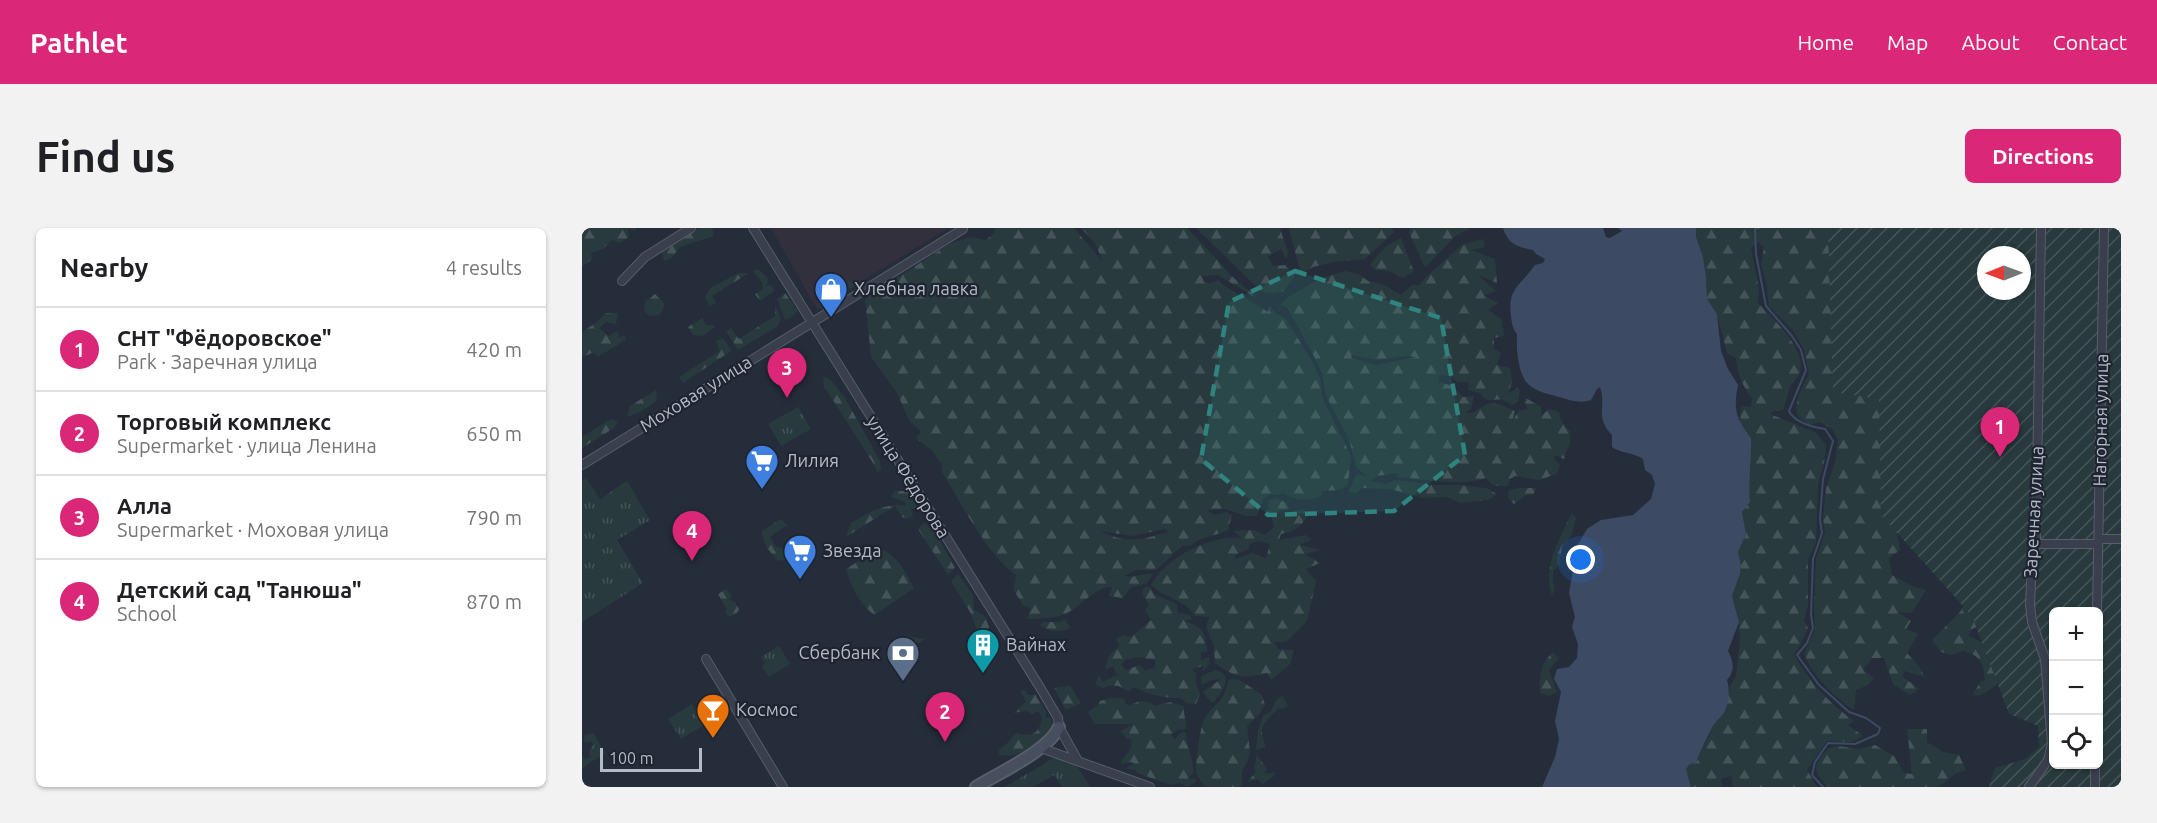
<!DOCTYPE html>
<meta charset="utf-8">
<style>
body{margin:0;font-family:Ubuntu,sans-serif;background:#f2f2f2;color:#202124}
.controls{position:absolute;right:18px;bottom:18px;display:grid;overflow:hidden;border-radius:9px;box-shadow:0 2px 4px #0004}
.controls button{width:54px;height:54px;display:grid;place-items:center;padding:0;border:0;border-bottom:2px solid #e0e0e0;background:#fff;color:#202124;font:30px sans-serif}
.compass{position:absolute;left:1395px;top:18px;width:54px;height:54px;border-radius:50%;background:#fff;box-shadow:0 2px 4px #0004;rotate:269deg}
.scale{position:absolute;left:18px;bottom:15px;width:102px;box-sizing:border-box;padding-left:6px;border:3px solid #b5bac7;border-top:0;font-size:16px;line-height:21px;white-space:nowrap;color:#b5bac7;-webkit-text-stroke:4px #1e2430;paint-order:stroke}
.you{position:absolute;left:999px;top:332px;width:21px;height:21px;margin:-15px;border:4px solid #fff;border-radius:50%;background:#1a73e8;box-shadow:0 0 0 9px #1a73e833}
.badge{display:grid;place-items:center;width:39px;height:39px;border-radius:50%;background:#db2777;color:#fff;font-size:20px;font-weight:700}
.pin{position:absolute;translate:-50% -50px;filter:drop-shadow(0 2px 3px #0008)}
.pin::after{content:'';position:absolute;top:32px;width:21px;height:18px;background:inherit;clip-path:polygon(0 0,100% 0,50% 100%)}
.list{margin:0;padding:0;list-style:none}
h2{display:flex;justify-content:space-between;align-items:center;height:78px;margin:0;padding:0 24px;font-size:26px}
h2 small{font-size:20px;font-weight:400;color:#757577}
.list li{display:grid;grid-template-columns:39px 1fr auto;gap:18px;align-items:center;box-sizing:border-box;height:84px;padding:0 24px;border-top:2px solid #e0e0e0}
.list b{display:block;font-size:22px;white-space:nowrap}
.list p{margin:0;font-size:20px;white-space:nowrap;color:#757577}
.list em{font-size:20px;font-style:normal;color:#757577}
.icon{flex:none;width:33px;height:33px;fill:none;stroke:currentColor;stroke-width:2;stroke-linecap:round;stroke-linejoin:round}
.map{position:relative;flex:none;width:1539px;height:559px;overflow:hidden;border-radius:9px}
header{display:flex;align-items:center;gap:36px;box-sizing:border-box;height:84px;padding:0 30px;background:#db2777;color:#fff}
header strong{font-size:28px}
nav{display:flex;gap:33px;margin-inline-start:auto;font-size:21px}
.intro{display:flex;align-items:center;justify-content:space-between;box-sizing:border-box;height:144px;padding:0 36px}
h1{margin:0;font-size:42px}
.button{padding:15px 27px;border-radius:9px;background:#db2777;color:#fff;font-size:21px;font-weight:700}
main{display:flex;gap:36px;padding:0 36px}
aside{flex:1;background:#fff;border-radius:9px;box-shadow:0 2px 4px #0004}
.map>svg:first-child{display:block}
</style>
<header>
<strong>Pathlet</strong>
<nav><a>Home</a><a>Map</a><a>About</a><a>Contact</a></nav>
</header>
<div class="intro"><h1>Find us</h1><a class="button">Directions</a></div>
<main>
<aside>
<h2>Nearby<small>4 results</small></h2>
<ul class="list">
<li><span class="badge">1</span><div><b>СНТ &quot;Фёдоровское&quot;</b><p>Park · Заречная улица</p></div><em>420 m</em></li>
<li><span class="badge">2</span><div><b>Торговый комплекс</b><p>Supermarket · улица Ленина</p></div><em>650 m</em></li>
<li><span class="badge">3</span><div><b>Алла</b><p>Supermarket · Моховая улица</p></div><em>790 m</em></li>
<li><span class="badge">4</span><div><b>Детский сад &quot;Танюша&quot;</b><p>School</p></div><em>870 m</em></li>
</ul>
</aside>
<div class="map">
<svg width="1539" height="559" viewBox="0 0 1539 559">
<defs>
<pattern id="grass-tufts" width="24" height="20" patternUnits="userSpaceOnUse" patternTransform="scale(1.5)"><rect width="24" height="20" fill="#283a3d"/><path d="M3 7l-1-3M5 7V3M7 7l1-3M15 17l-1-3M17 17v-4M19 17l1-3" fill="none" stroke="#455458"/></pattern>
<pattern id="forest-firs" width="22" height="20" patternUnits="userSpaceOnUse" patternTransform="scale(1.5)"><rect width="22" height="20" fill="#283a3d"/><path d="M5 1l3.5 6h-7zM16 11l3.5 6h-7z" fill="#455458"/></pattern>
<pattern id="garden-furrows" width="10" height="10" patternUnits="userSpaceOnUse" patternTransform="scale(1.5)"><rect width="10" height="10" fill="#283a3d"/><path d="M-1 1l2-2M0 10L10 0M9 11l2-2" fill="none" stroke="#455458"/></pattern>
</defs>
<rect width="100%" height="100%" fill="#252d3b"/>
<path fill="#33303d" d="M 189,0 L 366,0 L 235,81 Z"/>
<path fill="url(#grass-tufts)" d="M 216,179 L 229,201 L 199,218 L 186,196 Z
M 4,250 L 18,271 L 45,253 L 68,292 L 35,312 L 61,355 L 0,394 L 0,252 Z
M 197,418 L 208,436 L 187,449 L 180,438 L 183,435 L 179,429 Z
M 110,476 L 122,497 L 99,511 L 86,491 Z
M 11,505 L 23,525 L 0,540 L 0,528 L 4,531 L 9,529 L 7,524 L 9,519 L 12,517 L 9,513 L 5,515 L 1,513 L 3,506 L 6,507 Z
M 473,529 L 495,538 L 508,559 L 480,559 L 472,547 L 451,559 L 423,559 Z"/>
<path fill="url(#forest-firs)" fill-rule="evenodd" d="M 0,0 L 54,0 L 54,3 L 46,0 L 47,9 L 38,15 L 30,12 L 21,21 L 9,25 L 10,31 L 0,39 Z
M 117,0 L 130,0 L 132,8 L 98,19 L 90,30 L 82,33 L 80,24 L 92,14 Z
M 414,0 L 492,0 L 521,34 L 513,15 L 499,0 L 605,0 L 642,39 C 645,46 668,63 676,71 L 636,47 L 620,48 L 622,54 L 629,55 L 637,52 L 641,57 L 686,84 L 687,77 L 694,85 L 704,91 L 728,130 L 738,150 L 740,169 L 769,228 L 766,256 L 759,262 L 740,263 L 739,268 C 724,274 715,273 701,265 L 695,267 L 688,266 L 681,272 L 675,288 L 664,288 L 644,281 L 624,282 L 633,287 L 644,284 L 650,287 L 646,302 C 632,309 619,308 608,318 L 600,318 L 574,342 L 553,342 L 542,348 C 551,351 561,344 571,346 L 565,355 L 548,360 L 541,370 L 527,368 L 530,359 C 512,358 497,382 480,387 C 470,391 456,390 445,391 L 449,380 L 442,378 L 432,363 L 434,347 C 405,326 379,275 360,244 L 361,237 L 351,223 L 334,210 L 339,203 L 328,194 L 315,165 L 289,129 L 283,71 L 367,16 L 388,9 L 404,12 L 412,5 ZM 582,301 L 586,304 C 559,312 544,316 518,303 L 551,308 Z
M 614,0 L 698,0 L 706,25 L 704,31 L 699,21 L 686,28 L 691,38 L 703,37 L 713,48 L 702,63 L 692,65 L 680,64 Z
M 707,0 L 810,0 L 812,4 L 783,31 L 751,34 L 731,39 L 719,47 Z
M 829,0 L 889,0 L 873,8 L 843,40 L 827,4 Z
M 1114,0 L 1335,0 L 1399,396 L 1388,403 L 1387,408 L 1401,415 L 1423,451 C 1411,457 1403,470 1390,467 L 1398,455 L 1403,452 C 1401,434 1399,428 1381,423 L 1369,427 L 1359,424 L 1350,412 L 1378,384 L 1387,369 L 1302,249 C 1298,269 1296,274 1316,284 L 1315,305 L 1318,322 L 1307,330 L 1310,347 L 1330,358 L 1344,362 L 1330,385 L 1316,384 L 1329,393 L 1324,401 L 1336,406 L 1325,425 L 1336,437 L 1343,449 L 1322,443 L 1321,449 L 1337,461 L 1328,467 L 1311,456 L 1302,430 L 1290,430 L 1281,442 L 1292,450 L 1286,457 L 1274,462 L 1272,482 C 1252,469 1231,448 1222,426 L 1233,401 L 1232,380 L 1234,332 L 1243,304 L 1241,291 L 1244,261 L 1253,234 L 1256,212 L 1250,201 L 1238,194 L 1228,197 L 1216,189 C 1211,174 1220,160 1227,146 L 1222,122 L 1212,104 L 1187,78 L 1185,59 L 1179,35 L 1182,19 L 1176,14 L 1169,20 L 1177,61 L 1176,75 C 1190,90 1225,121 1218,144 C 1216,150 1210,154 1208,160 C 1205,167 1204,174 1201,182 L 1192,183 L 1188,186 L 1233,204 L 1244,217 L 1242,236 L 1236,256 L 1234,315 L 1226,331 L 1226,378 L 1222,392 L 1226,400 L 1218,417 L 1212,426 C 1226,453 1247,475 1272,493 L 1266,497 L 1281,508 L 1270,514 L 1245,513 L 1225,542 L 1235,559 L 1151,559 L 1149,548 L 1139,551 L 1140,559 L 1109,559 L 1104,541 L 1108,536 L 1114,534 L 1135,491 L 1142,486 L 1148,458 L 1154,448 L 1158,411 L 1157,394 L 1150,368 L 1158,346 L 1159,337 L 1156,324 L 1164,306 L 1160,284 L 1168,274 C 1166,252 1170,232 1169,210 L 1158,195 L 1159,178 L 1169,179 L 1170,170 C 1160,157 1155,146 1154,130 L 1145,125 L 1135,86 L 1125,71 L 1124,49 L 1121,29 L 1114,9 Z
M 819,10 L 832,44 L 821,50 L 807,43 L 793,42 L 788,37 L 803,19 Z
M 901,11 L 903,19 L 889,22 L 913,31 L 915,55 L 896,47 L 914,63 L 902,67 L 916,75 L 906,82 L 920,92 L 922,108 L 912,110 L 912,121 L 919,125 L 915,137 L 928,140 L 930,154 L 926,166 L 935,160 L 938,162 L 936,174 L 930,177 C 929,176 922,172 921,172 C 911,170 904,176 898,165 L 886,162 L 887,154 L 875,154 L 868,148 L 857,147 L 857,154 L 871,158 L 881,169 L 892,168 L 889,181 L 884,185 C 894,185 895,182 903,177 C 913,172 923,179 933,183 L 930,194 L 937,182 L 946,181 L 942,174 L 944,170 L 959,179 L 960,187 L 967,181 L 977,184 L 979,193 L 988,203 L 988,215 L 982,231 L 973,227 L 972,231 L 978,237 L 974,246 L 957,252 L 933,248 L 928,251 L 926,258 L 912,258 L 904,250 C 880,259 841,251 815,249 L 816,245 L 795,248 L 788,253 L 805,256 L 813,252 L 851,257 L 877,257 L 904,260 L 915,266 L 906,272 L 878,275 L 865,269 L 841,270 L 808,261 L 779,260 L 775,265 L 766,264 L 774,247 L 785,248 L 774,239 L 767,211 L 744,168 L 740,146 L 730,124 L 706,81 L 699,76 L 708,68 L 737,51 L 763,43 L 776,46 L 786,53 L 802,57 L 819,67 L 830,57 L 838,57 L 843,50 L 880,17 ZM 769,127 L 796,132 L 822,128 L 835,129 L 794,137 L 770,130 Z
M 176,41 L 186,50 L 184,57 L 190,58 L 193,62 L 178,73 L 173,66 L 181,61 L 180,54 L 171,43 Z
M 157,45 L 167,45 L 130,68 L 134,75 L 128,78 L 123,69 L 128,60 Z
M 271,52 L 275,57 L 248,73 L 251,80 L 242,82 L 237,80 C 242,62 254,56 271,52 Z
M 203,65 L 216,83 L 208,90 L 203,92 L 195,71 Z
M 73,66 L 83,76 L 78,87 L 68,88 L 62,84 L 63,74 Z
M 193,77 L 199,90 L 196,98 L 156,122 L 144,103 L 149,100 L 157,111 L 193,88 Z
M 24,85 L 36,85 L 34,96 L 24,94 L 17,100 L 26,108 L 36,103 L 37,110 L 43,107 L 44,112 L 17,128 L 10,125 L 0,129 L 0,104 L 15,94 Z
M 120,90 L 124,97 L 134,98 L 121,108 L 111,107 L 106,99 Z
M 141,110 L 149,123 L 101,155 L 97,149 L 138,123 L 134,113 Z
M 241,149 L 248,151 L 263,170 L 298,233 L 299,241 L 296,245 L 291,235 L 242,158 Z
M 74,162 L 75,173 L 56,185 L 45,189 L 48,178 Z
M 29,191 L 36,194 L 32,200 L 0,220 L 0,209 Z
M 938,260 L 954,260 L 952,266 L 943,268 L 932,276 L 926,270 L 927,262 Z
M 313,263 L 326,263 L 336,281 L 329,281 L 331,288 L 326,291 L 320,289 L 313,278 L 264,309 L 269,295 C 285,286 305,273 324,278 L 323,274 L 309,269 Z
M 695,270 L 705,275 L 707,281 L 685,286 L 687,272 Z
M 721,281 L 726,287 C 719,299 711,304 699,306 L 697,312 L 724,307 L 729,312 L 717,317 L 739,322 L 723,326 L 738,335 L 724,341 L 734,353 L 725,393 L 704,414 L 692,414 L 696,421 L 712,422 L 708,436 L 689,452 L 685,445 C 660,451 654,450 633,435 L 632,418 L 624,399 L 627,389 L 613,388 C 601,370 584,371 569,357 C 584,329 630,306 661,310 L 651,303 L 672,302 L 683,307 L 692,299 L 690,289 ZM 676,313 L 688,316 L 684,330 L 670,325 L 653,331 L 653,327 L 667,321 L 668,316 Z
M 990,285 L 994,290 L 990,306 L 980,319 L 977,337 L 971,343 L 971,354 L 973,360 L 970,368 C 960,341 978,309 990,285 Z
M 199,291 L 205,297 L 188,309 L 194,319 L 201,320 L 208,331 L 196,333 L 185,320 L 179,304 Z
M 342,295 L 354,305 L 373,340 L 366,347 L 336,301 Z
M 297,320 C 316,328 322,342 332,360 L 293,387 C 280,380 267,355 264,341 Z
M 376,346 L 391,368 L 392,382 L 404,389 L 407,400 L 402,403 L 395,402 L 388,384 L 369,353 Z
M 562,359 L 568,359 L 573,367 L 595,376 L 596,385 L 608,387 L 610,391 L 602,393 C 615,397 625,402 623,416 L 626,419 L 624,424 L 619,424 L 619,432 L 627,429 L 628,436 L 621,443 L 621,438 L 610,441 L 614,446 L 614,456 L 618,466 L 614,476 L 605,475 L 599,470 C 582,470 567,467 552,459 L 546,463 C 536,457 531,456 521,460 L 513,457 L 517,447 L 521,454 L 535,447 L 540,449 L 534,445 L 531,438 L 523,442 C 525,430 528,425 538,418 L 534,411 L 541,407 L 549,409 L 569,392 L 563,382 L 567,377 L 560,365 ZM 556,429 L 573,432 L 573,439 L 563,443 L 558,437 L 544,442 L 539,437 L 543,432 Z
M 144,361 L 150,369 L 147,370 L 150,374 L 152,373 L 157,381 L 155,385 L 147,389 L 143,384 L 145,382 L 136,366 Z
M 482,391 L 489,400 C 479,404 466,405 458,397 L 461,394 L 479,394 Z
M 323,408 L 343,411 L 313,429 L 305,418 Z
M 971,424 L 977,430 L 967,442 L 975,464 L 967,468 L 958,465 C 957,448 958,436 971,424 Z
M 633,442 C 636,443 640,444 642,447 C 648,454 637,468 632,474 L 629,474 L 621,464 L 639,451 L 630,452 L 619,457 L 619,448 Z
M 650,451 L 658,452 L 680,467 L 683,477 L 678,485 L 665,498 L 668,524 L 666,533 L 660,543 L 660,557 L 657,559 L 623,559 C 620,554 615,549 614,543 C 614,533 618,499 622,492 C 631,476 643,474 646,453 Z
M 488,458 L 499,475 L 484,482 L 472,460 Z
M 442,462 L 446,467 L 454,467 L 464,484 L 464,490 L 469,491 L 471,497 C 464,510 447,524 432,527 C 427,528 421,527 417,527 L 417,522 C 425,517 428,511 434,505 C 450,510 458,505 460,489 L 456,483 L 450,486 L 445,483 L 431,485 L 444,474 L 438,463 Z
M 700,468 L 706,478 L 702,481 L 697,480 C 682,496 675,496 684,519 L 674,522 L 676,503 L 681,488 L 689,483 L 694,472 Z
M 529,470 L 542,471 L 544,476 L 549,477 C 557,472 565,472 573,478 L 588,474 L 602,478 C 601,487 605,493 604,501 L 595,502 L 589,507 L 593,512 L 597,506 L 604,504 C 604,518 612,531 611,545 L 606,550 L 614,551 L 614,554 L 605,559 L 598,555 L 589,557 L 555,545 L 554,542 L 544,540 L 552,536 L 550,534 L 540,536 L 539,533 C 545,526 551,520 549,511 L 544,510 L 538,503 L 552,496 L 513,496 L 506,484 L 515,478 L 518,473 Z
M 1325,501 L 1345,501 L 1345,514 L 1361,524 L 1377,527 L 1384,542 L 1373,546 L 1356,559 L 1246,559 L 1235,546 L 1234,538 L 1238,529 L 1247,520 L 1256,518 L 1277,521 L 1293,517 L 1312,528 L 1322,545 L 1330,546 Z
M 675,527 L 685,541 L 682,544 L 686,546 L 693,544 L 691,549 L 680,556 L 676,551 L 665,554 L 674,544 L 672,540 Z"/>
<path fill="url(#garden-furrows)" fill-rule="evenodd" d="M 1246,0 L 1539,0 L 1539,559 L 1407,559 L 1413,540 L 1443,531 L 1457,519 L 1456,498 L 1427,486 L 1390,388 L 1299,287 L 1297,171 L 1251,164 ZM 1404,27 L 1440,27 L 1440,63 L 1404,63 ZM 1472,383 L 1516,383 L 1516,536 L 1472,536 Z"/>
<path fill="#3c4a63" d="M 921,0 L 1021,0 L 1024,9 L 1028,10 L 1040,3 L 1036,0 L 1114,0 L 1114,9 L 1121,29 L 1124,49 L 1125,71 L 1135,86 L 1139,123 L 1146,141 L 1156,157 C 1151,182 1154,190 1169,210 C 1170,232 1166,252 1168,274 L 1160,284 L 1164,306 L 1156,324 L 1159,337 L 1158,346 L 1150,368 L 1157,394 L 1146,423 C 1152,435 1153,442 1145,452 C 1148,460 1147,477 1142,485 C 1139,490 1133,493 1130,500 C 1124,511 1119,522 1114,534 L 1108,536 L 1104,541 L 1109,559 L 960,559 L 973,529 L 977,511 L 973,493 L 979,464 L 972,451 L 975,441 L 987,439 L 995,430 L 996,416 L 990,399 L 993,389 L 987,365 L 995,318 L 1005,301 L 1019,292 L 1051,287 L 1069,271 L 1073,256 L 1070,247 L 1063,242 L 1061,231 C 1051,224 1040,226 1030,219 L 1030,207 C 1012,188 1025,179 1018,159 L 1015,161 L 1009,172 C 998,176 988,172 977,169 C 967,166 954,164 946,156 C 936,146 934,120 935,106 C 930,100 930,95 929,88 C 925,60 939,57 953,37 L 961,35 L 963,31 L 954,26 L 951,22 C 935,19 926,16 921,0 Z"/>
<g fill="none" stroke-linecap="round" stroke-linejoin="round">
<path stroke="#3c4a63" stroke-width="2" d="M 1177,0 L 1173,1 L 1174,26 L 1184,78 L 1210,108 L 1219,122 L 1224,142 L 1207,183 C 1213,195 1230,199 1243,201 L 1251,213 L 1241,251 L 1238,291 L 1240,305 L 1231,331 L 1229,387 L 1231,400 L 1225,415 L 1215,427 L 1237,457 L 1267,484 L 1284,490 L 1298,500 L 1296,506 L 1273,516 L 1246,515 L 1233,534 L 1230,547 L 1241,559"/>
<defs>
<path id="street" d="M 171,0 L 459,461 L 476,490 L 477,499 L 496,533
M 40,53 L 63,29 L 109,0
M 0,237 L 381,1
M 1518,311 L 1539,311
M 1454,316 L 1516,316
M 1515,383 L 1522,0
M 124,431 L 201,559
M 459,520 L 568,559
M 1447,559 L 1466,532 L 1470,516 L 1463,431 L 1450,394 L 1448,377 L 1450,334 L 1454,316 L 1459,0
M 1513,559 L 1513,536"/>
<path id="secondary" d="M 394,559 C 417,545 467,522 477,499"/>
</defs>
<use href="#street" stroke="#575d69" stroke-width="10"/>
<use href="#secondary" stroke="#575d69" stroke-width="14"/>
<use href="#street" stroke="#393f4c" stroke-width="8"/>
<use href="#secondary" stroke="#474e5e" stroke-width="10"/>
</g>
<path fill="#308480" fill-opacity="0.2" stroke="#308480" stroke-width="4.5" stroke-dasharray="12 8" stroke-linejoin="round" d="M 713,43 L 859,90 L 883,227 L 812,283 L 686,287 L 619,231 L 647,74 Z"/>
<defs>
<symbol id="shop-pin" viewBox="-11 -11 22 30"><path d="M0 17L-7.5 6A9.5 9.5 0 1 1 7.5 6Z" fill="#3f7fe0" stroke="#1e2430"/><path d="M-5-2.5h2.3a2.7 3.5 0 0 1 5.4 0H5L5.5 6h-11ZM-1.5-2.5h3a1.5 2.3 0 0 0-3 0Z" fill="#fff"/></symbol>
<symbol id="supermarket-pin" viewBox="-11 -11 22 30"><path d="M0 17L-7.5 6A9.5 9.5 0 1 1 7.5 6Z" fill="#3f7fe0" stroke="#1e2430"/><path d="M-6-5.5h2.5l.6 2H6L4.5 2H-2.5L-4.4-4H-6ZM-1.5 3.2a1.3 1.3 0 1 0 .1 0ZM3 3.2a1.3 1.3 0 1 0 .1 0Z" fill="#fff"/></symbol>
<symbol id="building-pin" viewBox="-11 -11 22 30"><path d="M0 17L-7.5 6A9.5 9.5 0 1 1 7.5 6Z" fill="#0f9aa8" stroke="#1e2430"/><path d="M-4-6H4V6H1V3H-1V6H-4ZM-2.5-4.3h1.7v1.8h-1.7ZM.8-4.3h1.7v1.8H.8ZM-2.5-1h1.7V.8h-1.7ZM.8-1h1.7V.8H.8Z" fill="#fff"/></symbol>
<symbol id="bank-pin" viewBox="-11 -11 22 30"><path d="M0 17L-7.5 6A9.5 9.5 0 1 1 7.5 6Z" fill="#5c6f8a" stroke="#1e2430"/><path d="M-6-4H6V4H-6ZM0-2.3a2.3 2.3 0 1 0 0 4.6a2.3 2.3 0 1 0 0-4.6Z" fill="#fff"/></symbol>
<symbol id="bar-pin" viewBox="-11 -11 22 30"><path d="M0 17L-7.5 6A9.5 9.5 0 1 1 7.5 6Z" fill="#e8710a" stroke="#1e2430"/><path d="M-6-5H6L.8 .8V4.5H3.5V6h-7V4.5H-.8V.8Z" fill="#fff"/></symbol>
</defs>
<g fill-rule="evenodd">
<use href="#shop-pin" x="230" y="42" width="38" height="52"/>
<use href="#supermarket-pin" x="161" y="214" width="38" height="52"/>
<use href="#supermarket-pin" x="199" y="304" width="38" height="52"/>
<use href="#building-pin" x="382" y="398" width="38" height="52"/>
<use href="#bank-pin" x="302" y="406" width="38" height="52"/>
<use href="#bar-pin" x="112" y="463" width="38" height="52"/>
</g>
<g text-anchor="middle" stroke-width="4.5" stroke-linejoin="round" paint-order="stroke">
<g font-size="18" fill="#b5bac7" stroke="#1e2430" text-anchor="start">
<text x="272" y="67">Хлебная лавка</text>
<text x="203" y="239">Лилия</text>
<text x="241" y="329">Звезда</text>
<text x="424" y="423">Вайнах</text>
<text x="298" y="431" text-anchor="end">Сбербанк</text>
<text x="154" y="488">Космос</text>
</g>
<g font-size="18" fill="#b5bac7" stroke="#1e2430">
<text transform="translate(114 166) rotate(-32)" y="6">Моховая улица</text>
<text transform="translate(1519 192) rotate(-89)" y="6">Нагорная улица</text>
<text transform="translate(326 249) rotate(58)" y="6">улица Фёдорова</text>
<text transform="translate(1452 284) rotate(-87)" y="6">Заречная улица</text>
</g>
</g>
</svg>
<div class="controls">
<button>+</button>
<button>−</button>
<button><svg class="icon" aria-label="locate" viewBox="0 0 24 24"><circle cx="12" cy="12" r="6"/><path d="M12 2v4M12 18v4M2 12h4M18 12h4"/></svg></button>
</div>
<svg class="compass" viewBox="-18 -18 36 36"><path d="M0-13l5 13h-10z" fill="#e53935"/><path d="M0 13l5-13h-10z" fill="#757577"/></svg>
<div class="scale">100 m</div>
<div class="you"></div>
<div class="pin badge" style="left:1418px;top:229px">1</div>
<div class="pin badge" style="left:363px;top:514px">2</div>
<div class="pin badge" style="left:205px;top:170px">3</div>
<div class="pin badge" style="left:110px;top:333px">4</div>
</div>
</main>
